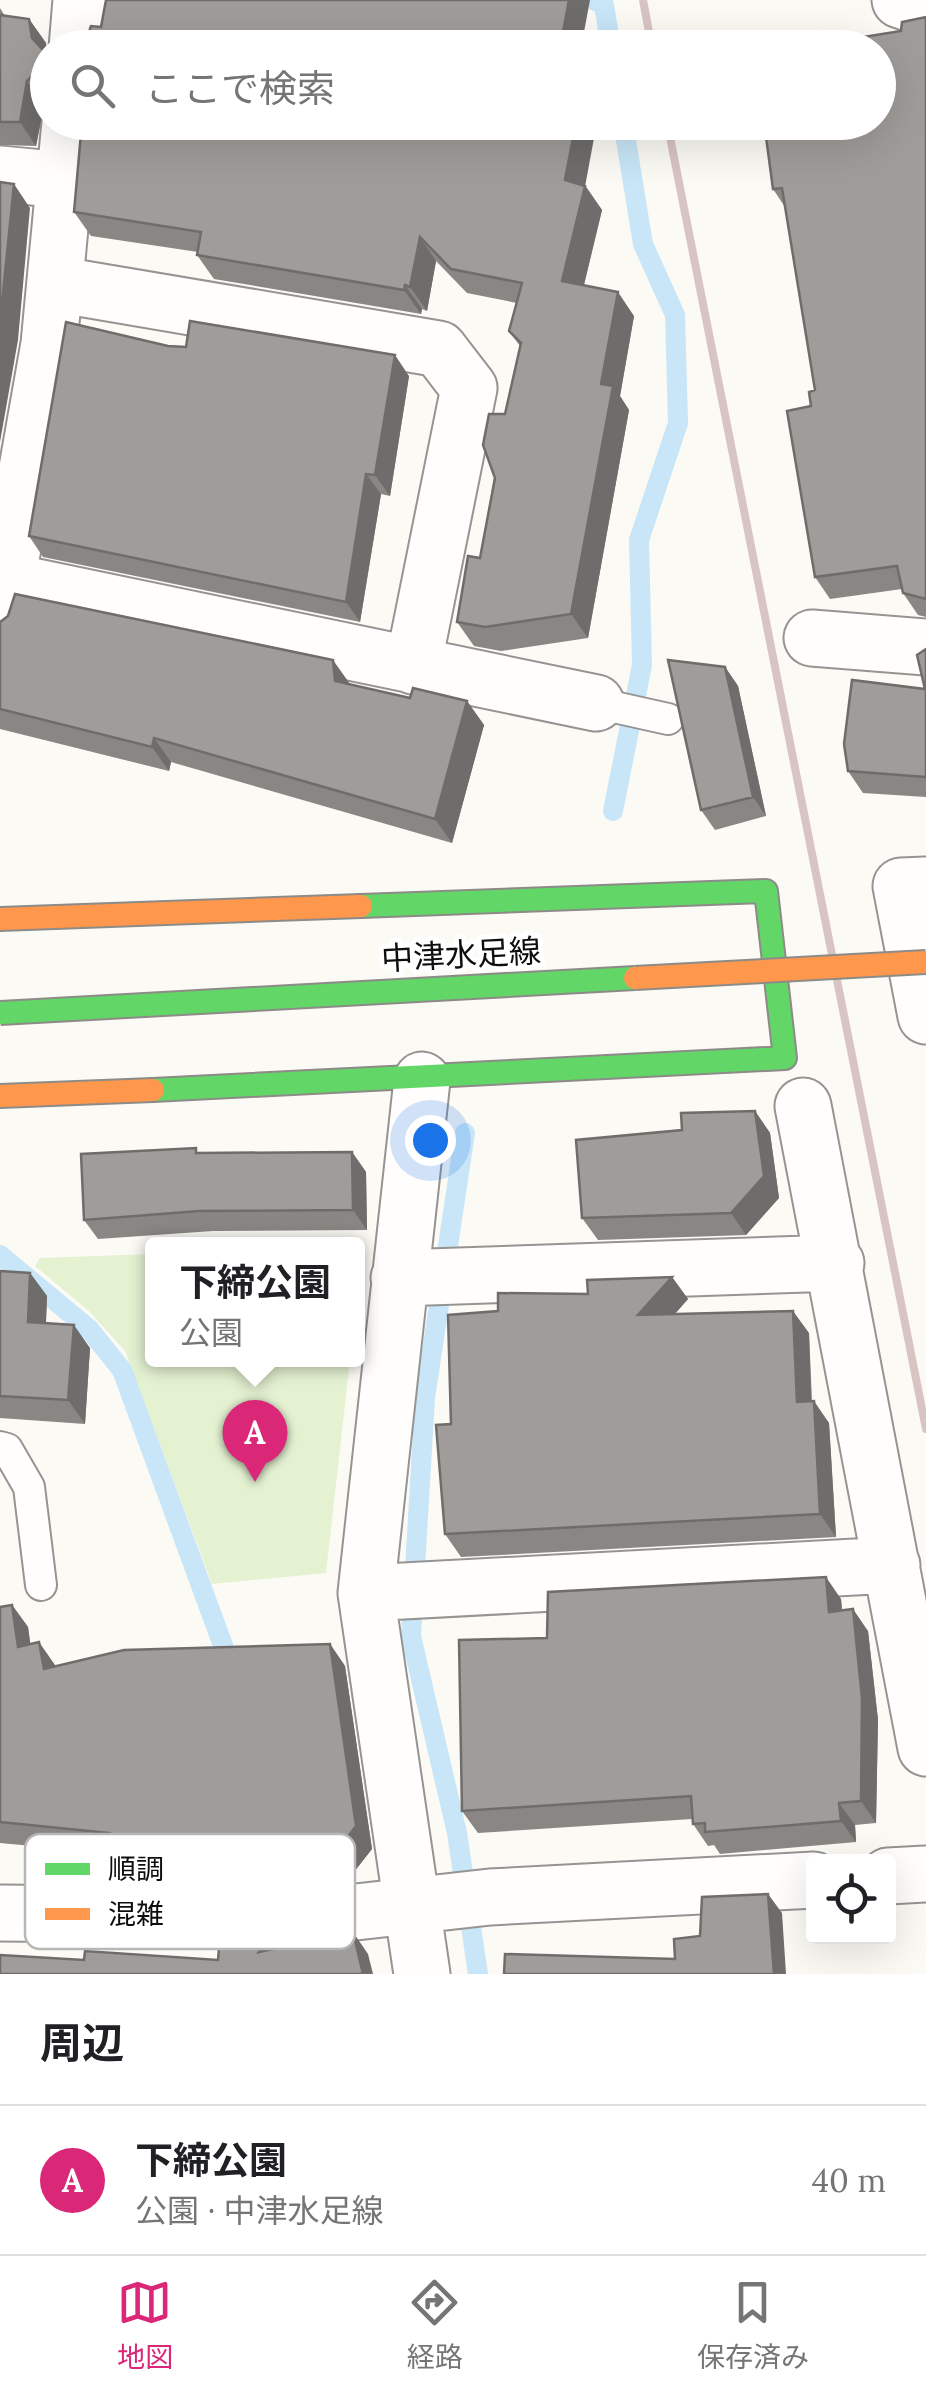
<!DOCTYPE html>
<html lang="ja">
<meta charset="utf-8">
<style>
body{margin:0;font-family:Lora,"Noto Sans JP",serif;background:#f6f6f6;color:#202124}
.controls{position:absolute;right:30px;bottom:30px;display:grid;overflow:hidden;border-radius:10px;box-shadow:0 10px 40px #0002}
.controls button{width:90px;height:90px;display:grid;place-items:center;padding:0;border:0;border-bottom:2px solid #e0e0e0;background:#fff;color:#202124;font:50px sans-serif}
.you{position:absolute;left:430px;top:1140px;width:35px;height:35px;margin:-25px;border:8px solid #fff;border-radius:50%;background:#1a73e8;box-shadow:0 0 0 15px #1a73e833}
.badge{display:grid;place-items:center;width:65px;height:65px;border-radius:50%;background:#db2777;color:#fff;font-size:32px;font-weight:700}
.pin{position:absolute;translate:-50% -82px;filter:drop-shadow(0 2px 5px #0008)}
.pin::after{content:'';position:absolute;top:52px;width:35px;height:30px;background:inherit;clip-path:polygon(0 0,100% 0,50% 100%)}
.popup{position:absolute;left:145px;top:1237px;width:220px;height:130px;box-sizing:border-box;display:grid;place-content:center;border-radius:10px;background:#fff;filter:drop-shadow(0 2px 8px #0005);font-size:32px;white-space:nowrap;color:#757577}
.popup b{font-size:38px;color:#202124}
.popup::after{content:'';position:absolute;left:50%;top:100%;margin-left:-20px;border:20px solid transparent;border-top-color:#fff}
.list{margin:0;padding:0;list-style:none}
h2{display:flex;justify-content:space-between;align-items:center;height:130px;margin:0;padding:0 40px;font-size:42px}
h2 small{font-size:32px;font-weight:400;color:#757577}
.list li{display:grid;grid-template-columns:65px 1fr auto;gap:30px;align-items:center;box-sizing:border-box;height:150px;padding:0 40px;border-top:2px solid #e0e0e0}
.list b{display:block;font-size:38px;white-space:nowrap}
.list p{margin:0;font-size:32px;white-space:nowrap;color:#757577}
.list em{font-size:32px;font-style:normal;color:#757577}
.icon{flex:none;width:55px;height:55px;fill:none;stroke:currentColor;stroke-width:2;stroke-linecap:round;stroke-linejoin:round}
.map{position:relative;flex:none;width:926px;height:1974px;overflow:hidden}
.search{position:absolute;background:#fff;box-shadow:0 10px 40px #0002;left:30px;right:30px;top:30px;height:110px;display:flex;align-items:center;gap:25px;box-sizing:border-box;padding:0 35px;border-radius:55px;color:#757577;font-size:38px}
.sheet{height:280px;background:#fff}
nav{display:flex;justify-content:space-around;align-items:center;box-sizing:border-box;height:140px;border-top:2px solid #e0e0e0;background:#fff;font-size:28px;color:#757577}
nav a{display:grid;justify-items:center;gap:5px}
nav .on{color:#db2777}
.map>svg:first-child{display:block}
</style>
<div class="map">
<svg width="926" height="1974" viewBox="0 0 926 1974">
<rect width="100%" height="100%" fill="#fcfaf4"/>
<path fill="#e5f2d2" d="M 152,1254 L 152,1360 L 350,1360 L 326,1573 L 212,1584 L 125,1351 L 89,1311 L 35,1266 L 40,1258 Z"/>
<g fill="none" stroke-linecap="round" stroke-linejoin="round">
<path stroke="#c8e6f8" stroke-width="20" d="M 594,0 L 604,5 L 611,48
M 613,811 L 642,665 L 639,540 L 678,423 L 675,315 L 643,244 L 623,122
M 465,1133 L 425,1398 L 411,1636 L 457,1833 L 478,1974
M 0,1255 L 89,1329 L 122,1370 L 232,1670"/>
<defs>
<path id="lane" d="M 596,703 L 668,719
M 0,1447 L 7,1449 L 29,1487 L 41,1585"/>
<path id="street" d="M 900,0 L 912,4 L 919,0
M 77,48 L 81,0
M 0,174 L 64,180
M 55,284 L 439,349 L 469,388 L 413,666
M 7,581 L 596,703
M 0,621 L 49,344 L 70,122
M 812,638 L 926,647
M 926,885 L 901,886 L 926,1016
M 422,1080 L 366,1593 L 422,1974
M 803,1106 L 926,1748
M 399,1278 L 836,1263
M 366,1593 L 892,1565
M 888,1876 L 926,1874
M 0,1913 L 320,1916 L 490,1897 L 814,1880"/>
<path id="fast" d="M 153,1090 L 785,1058 L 766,891 L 361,906"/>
<path id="slow" d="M 0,919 L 361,906
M 0,1096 L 153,1090"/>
</defs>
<use href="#lane" stroke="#959492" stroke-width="34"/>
<use href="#street" stroke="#959492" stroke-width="59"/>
<use href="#fast" stroke="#8c8b88" stroke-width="26"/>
<use href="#slow" stroke="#8c8b88" stroke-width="26"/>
<use href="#lane" stroke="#fffefd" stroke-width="30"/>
<use href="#street" stroke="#fffefd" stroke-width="55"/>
<use href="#fast" stroke="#63d668" stroke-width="22"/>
<use href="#slow" stroke="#ff974d" stroke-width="22"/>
<path stroke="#d9c4c4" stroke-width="8" d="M 643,0 L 652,48
M 667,122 L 926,1429"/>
<defs>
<path id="fast-bridge" d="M 0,1013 L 635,978"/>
<path id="slow-bridge" d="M 635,978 L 926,962"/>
</defs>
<use href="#fast-bridge" stroke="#8c8b88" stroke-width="26" stroke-linecap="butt"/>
<use href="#slow-bridge" stroke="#8c8b88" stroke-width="26" stroke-linecap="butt"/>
<use href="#fast-bridge" stroke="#63d668" stroke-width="22"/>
<use href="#slow-bridge" stroke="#ff974d" stroke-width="22"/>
</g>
<path fill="#898684" d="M 0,8 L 5,16 L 29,19 L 46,43 L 48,102 L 44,105 L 36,146 L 0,145 Z
M 926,17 L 926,617 L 918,615 L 903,593 L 902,589 L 830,599 L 815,577 L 811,406 L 815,390 L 785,207 L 773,189 L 901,31 Z
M 585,185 L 602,210 L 584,285 L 634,316 L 620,396 L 629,410 L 588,638 L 501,651 L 474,646 L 457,622 L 480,558 L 505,414 L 520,346 L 509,331 L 517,303 L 467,293 L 436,261 L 427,311 L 422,309 L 421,314 L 214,279 L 197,255 L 198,252 L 91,236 L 74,212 Z
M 168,346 L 409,376 L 390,496 L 381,494 L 360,622 L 43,557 L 29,536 Z
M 0,622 L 350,684 L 410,698 L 467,701 L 484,725 L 452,843 L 171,762 L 169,771 L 0,729 Z
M 926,649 L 926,797 L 863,793 L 848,771 L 925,689 Z
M 725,667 L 738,686 L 766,816 L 715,830 L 701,810 Z
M 755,1111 L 770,1133 L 779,1198 L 746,1235 L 598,1240 L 582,1218 L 682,1130 Z
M 352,1152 L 366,1172 L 367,1230 L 213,1231 L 98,1239 L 84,1220 L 200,1153 Z
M 0,1271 L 30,1273 L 47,1296 L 46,1323 L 90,1348 L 85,1424 L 0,1418 Z
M 672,1277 L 688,1299 L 675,1314 L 809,1333 L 812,1401 L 829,1423 L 836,1537 L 461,1557 L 445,1534 L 451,1424 L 498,1311 Z
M 841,1599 L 842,1610 L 868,1631 L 878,1720 L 876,1823 L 855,1825 L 856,1842 L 720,1854 L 714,1845 L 708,1846 L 693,1824 L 692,1819 L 478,1833 L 462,1811 L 547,1638 Z
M 12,1605 L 28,1627 L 30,1644 L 55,1666 L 330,1644 L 345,1666 L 372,1849 L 346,1882 L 241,1884 L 229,1868 L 125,1863 L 119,1854 L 0,1843 L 0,1845 L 0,1607 Z"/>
<path fill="#6f6d6b" d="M 569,0 L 590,0 L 581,48 L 560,48 Z
M 29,19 L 46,43 L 48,60 L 32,38 Z
M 27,81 L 44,105 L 36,146 L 20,122 Z
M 576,122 L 597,122 L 584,192 L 585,186 L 602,210 L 579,305 L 562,281 L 565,180 Z
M 14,184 L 30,208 L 18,340 L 0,442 L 0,323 Z
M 420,237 L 436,261 L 427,311 L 410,287 Z
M 405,285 L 422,309 L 421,314 L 404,290 Z
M 618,292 L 634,316 L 620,396 L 629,410 L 588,638 L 571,614 L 601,384 Z
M 395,355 L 409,376 L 390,496 L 375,475 Z
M 366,474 L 381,494 L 360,622 L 346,602 Z
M 333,660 L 350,684 L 335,681 Z
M 725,667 L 738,686 L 766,816 L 753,797 Z
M 467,701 L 484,725 L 452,843 L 435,819 Z
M 154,738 L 171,762 L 169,771 L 152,747 Z
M 755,1111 L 770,1133 L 779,1198 L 746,1235 L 731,1213 Z
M 352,1152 L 366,1172 L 367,1230 L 353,1210 Z
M 30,1273 L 47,1296 L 45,1345 L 28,1322 Z
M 672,1277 L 688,1299 L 653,1338 L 638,1315 Z
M 793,1311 L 809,1333 L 812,1424 L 797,1402 Z
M 74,1325 L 90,1348 L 85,1424 L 68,1400 Z
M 814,1401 L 829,1423 L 836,1537 L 820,1514 Z
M 826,1577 L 841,1599 L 844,1634 L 829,1612 Z
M 12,1605 L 28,1627 L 34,1669 L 18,1647 Z
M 853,1609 L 868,1631 L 878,1720 L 876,1823 L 861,1801 Z
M 39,1642 L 55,1665 L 59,1691 L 44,1669 Z
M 330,1644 L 345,1666 L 372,1849 L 346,1882 L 331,1859 Z
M 839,1803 L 855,1825 L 856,1842 L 841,1821 Z
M 768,1894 L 782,1913 L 786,1974 L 774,1974 Z
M 280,1925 L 296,1947 L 259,1952 Z
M 353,1932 L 368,1954 L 373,1974 L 363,1974 Z"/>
<path fill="#9f9c99" stroke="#6f6d6b" stroke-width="2.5" d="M 106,0 L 569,0 L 560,48 L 79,48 L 85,43 L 91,26 L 101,27 Z
M 0,15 L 29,19 L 32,38 L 43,50 L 48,52 L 48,69 L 39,70 L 27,81 L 20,122 L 0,122 Z
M 926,17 L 926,599 L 903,593 L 897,566 L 815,577 L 787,411 L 811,406 L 809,392 L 815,390 L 782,188 L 773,189 L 764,122 L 878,122 L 878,48 L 795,48 L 901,31 L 902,22 Z
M 82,122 L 576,122 L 565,180 L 585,186 L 562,281 L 618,292 L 601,384 L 613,386 L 571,614 L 485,627 L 457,622 L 468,556 L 480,558 L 495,478 L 483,445 L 489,414 L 505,414 L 521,343 L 509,331 L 522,283 L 451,269 L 420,237 L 410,287 L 405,285 L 404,290 L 197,255 L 201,232 L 74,212 Z
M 0,182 L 14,184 L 0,323 Z
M 190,321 L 395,355 L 375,475 L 366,474 L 346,602 L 29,536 L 66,322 L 168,346 L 186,347 Z
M 15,594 L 333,660 L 335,681 L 410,698 L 413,688 L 467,701 L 435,819 L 154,738 L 152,747 L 0,709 L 0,622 L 8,616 Z
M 926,649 L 926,777 L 848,771 L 844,744 L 852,680 L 925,689 L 917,655 Z
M 668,660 L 725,667 L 753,797 L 701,810 Z
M 755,1111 L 764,1176 L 731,1213 L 582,1218 L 576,1140 L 682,1130 L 681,1113 Z
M 196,1148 L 196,1153 L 352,1152 L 353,1210 L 199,1211 L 84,1220 L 81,1154 Z
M 0,1271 L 30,1273 L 28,1322 L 74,1325 L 68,1400 L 0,1396 Z
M 672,1277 L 638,1315 L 793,1311 L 797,1402 L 814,1401 L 820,1514 L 445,1534 L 436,1425 L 451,1424 L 448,1315 L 498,1311 L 498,1293 L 588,1294 L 587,1280 Z
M 826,1577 L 829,1612 L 853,1609 L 862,1698 L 861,1801 L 839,1803 L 841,1821 L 705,1832 L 705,1823 L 693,1824 L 691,1796 L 462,1811 L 459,1640 L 547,1638 L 548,1592 Z
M 12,1605 L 18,1647 L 39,1642 L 44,1669 L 124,1650 L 330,1644 L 356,1826 L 331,1859 L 225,1862 L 226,1846 L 109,1840 L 110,1833 L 0,1822 L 0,1607 Z
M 768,1894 L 774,1974 L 504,1974 L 505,1954 L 675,1959 L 674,1939 L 700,1936 L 702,1897 Z
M 221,1924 L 280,1925 L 259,1952 L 353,1932 L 363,1974 L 0,1974 L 0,1955 L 84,1960 L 85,1951 L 218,1960 Z"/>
<g text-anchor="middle" stroke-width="10" stroke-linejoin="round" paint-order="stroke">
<g font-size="32" fill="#0e0e0e" stroke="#fff">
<text transform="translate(461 955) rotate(-3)" y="11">中津水足線</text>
</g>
</g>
<rect x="25" y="1834" width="330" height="115" rx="15" fill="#fff" stroke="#b7b7b7" stroke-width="2.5"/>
<rect x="45" y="1863" width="45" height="12" fill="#63d668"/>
<rect x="45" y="1908" width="45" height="12" fill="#ff974d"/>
<g font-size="28" fill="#0e0e0e">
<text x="108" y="1879">順調</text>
<text x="108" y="1924">混雑</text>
</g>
</svg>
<div class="controls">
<button><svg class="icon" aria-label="locate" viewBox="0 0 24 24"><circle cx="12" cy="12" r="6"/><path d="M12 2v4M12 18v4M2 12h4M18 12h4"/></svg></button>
</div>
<div class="you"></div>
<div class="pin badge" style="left:255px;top:1482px">A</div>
<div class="popup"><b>下締公園</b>公園</div>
<div class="search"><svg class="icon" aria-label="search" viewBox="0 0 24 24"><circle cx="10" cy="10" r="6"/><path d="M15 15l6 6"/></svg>ここで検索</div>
</div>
<section class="sheet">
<h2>周辺<small></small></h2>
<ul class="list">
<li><span class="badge">A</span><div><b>下締公園</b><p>公園 · 中津水足線</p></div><em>40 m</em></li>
</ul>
</section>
<nav>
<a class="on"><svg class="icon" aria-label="map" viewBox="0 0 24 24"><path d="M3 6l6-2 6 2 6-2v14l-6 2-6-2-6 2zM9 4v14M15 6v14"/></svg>地図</a>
<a><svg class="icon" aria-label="directions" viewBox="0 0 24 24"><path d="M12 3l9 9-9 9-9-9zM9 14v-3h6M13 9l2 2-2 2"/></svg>経路</a>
<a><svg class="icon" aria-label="saved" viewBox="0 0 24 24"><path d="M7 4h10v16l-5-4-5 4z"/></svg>保存済み</a>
</nav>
